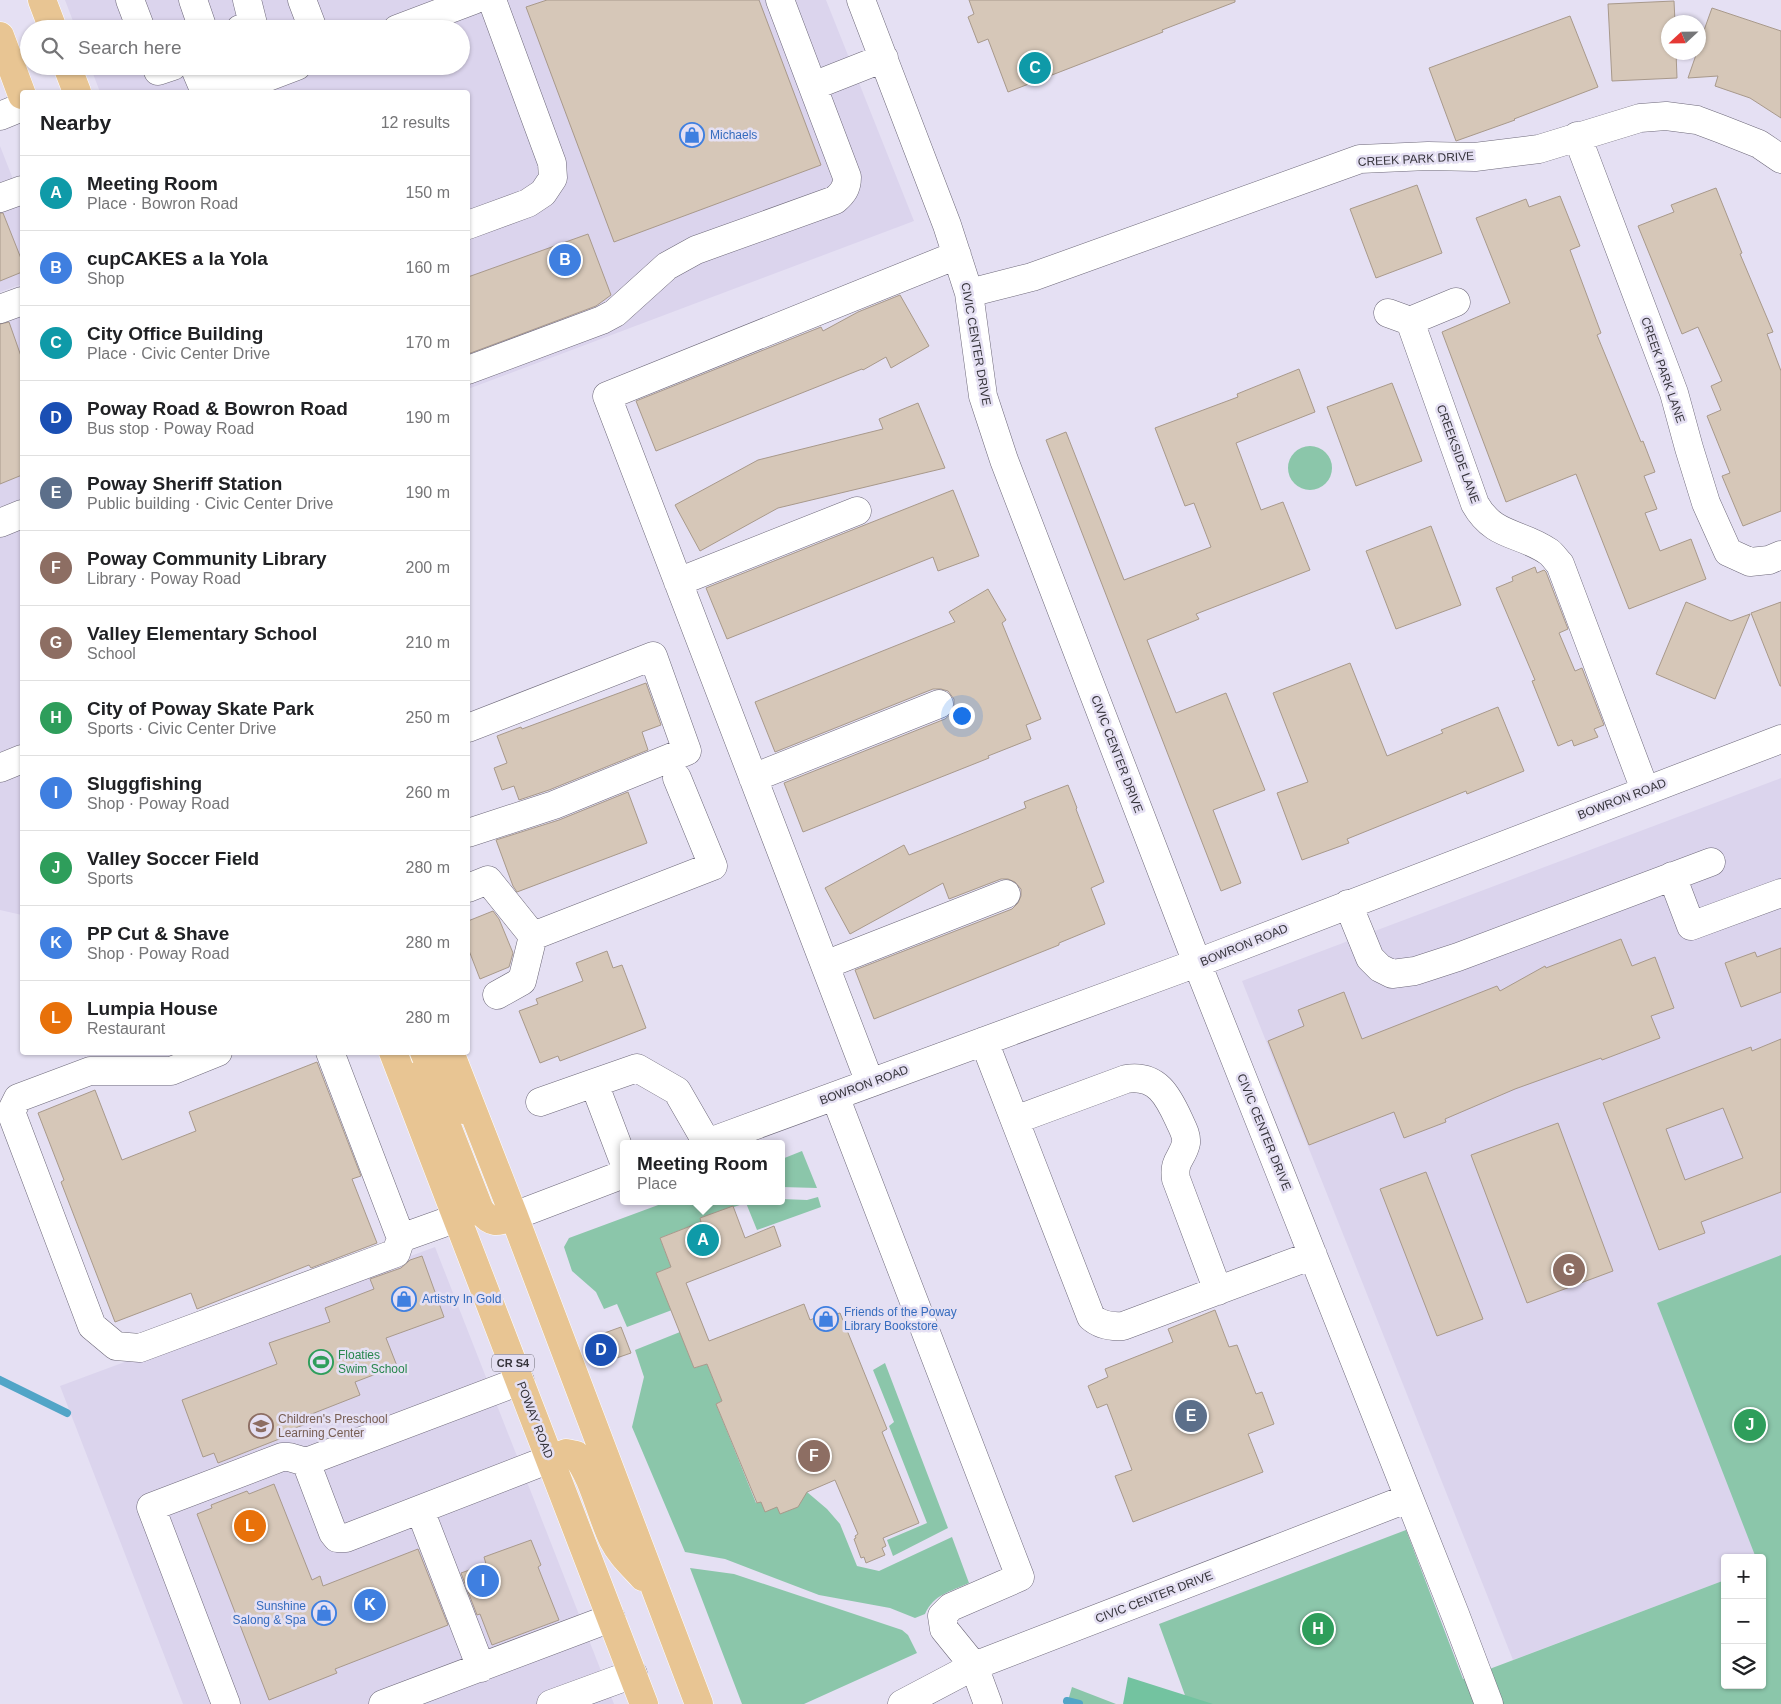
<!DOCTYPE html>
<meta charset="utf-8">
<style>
body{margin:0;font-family:Arial,sans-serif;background:#f6f6f6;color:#202124}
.controls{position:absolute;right:15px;bottom:15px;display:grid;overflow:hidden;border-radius:5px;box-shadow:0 1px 4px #0004}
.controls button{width:45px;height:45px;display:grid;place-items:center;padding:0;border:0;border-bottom:1px solid #e0e0e0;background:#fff;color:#202124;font:25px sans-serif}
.compass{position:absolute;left:1661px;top:15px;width:45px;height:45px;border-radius:50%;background:#fff;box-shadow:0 1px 4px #0004;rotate:248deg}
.you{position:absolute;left:961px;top:715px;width:18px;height:18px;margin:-12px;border:4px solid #fff;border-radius:50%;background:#1a73e8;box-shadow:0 0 0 8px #1a73e833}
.badge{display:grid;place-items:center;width:32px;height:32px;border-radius:50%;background:#7c3aed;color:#fff;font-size:16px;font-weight:700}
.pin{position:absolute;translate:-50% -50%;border:2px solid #fff;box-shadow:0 1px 5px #0006}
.popup{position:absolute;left:620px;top:1140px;width:165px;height:65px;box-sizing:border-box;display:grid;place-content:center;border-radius:5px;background:#fff;filter:drop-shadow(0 1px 4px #0005);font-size:16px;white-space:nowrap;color:#757577}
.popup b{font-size:19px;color:#202124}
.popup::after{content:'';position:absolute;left:50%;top:100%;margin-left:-10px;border:10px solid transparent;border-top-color:#fff}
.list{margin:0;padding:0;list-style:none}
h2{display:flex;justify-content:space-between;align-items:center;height:65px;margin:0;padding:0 20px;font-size:21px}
h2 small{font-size:16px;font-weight:400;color:#757577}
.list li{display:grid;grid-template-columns:32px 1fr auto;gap:15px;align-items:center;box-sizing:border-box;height:75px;padding:0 20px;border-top:1px solid #e0e0e0}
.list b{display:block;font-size:19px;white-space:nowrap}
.list p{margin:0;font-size:16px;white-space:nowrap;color:#757577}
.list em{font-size:16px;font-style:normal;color:#757577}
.icon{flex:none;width:28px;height:28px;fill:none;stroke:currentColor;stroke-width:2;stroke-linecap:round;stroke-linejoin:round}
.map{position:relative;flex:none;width:1781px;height:1704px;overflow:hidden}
.search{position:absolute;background:#fff;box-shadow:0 1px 4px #0004;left:20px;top:20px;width:450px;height:55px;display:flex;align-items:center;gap:12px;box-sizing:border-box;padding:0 18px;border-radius:28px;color:#757577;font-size:19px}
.panel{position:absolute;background:#fff;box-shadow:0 1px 4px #0004;left:20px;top:90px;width:450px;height:965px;border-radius:5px}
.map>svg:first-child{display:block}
</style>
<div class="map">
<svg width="1781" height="1704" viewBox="0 0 1781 1704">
<rect width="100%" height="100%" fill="#e5e0f3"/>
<path fill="#dbd4ed" d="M 65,0 L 826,0 L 914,221 L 468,389 L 468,92 L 100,92 L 90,66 L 461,66 L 461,29 L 76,29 Z
M 0,146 L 22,202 L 22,284 L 0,292 Z
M 22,285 L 22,915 L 0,910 L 0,294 Z
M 1781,778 L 1781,1558 L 1725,1558 L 1725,1580 L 1513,1660 L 1242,981 Z
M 435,1247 L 614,1704 L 183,1704 L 60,1386 Z"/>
<path fill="#8bc6aa" d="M1288 468a22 22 0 1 1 44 0a22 22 0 1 1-44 0Z
M 802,1151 L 817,1188 L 782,1187 L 782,1159 Z
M 818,1197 L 821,1207 L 757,1230 L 746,1203 L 700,1218 L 701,1222 L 660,1238 L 671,1267 L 656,1273 L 672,1310 L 627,1327 L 617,1304 L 604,1309 L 596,1292 L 572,1271 L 564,1247 L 569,1238 L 669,1201 L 782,1201 L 782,1199 L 807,1200 Z
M 1781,1255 L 1781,1704 L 1204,1704 L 1186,1698 L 1159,1624 L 1406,1530 L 1463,1679 L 1725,1580 L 1725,1685 L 1762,1685 L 1762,1558 L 1756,1558 L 1657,1303 Z
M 680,1332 L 694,1368 L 707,1364 L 722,1401 L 716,1404 L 756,1503 L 807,1492 L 827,1509 L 840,1524 L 857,1566 L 879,1571 L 952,1537 L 969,1583 C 950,1592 934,1594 925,1614 L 915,1618 L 890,1608 L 819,1595 L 725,1559 L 685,1552 L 632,1427 L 644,1377 L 635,1350 Z
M 885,1363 L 948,1528 L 893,1556 L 887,1540 L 927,1523 L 889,1426 L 894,1422 L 873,1370 Z
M 690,1568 L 734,1574 L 902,1630 L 908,1635 L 917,1653 L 804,1704 L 742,1704 Z
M 1072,1687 L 1116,1704 L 1067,1704 Z"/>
<path fill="#73c3a0" d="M 1128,1677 L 1213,1704 L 1123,1704 Z"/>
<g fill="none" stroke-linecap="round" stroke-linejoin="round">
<path stroke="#51a5c7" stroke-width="8" d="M 0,1380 L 67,1413
M 1067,1701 L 1079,1704"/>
</g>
<path fill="#d6c7b8" stroke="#a8998b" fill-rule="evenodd" d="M 547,0 L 759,0 L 821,165 L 614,242 L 526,7 Z
M 969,0 L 1235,0 L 1235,2 L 1162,30 L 1163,32 L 1008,92 L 988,39 L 978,43 L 968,17 L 974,14 Z
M 1674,1 L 1675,22 L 1668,22 L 1668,52 L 1676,52 L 1677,78 L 1612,81 L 1608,4 Z
M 1712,8 L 1781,31 L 1781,118 L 1750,98 L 1715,86 L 1718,76 L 1688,78 L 1697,52 L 1698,52 L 1698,47 Z
M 1570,16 L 1598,87 L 1514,119 L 1515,120 L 1456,141 L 1429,68 Z
M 1417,185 L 1442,253 L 1376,278 L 1350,209 Z
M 1716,188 L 1742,253 L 1740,254 L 1773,332 L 1767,334 L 1781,371 L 1781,511 L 1743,526 L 1722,476 L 1730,473 L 1707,416 L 1721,410 L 1711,386 L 1722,381 L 1698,327 L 1682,334 L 1638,226 L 1674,212 L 1671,205 Z
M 1560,196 L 1580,246 L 1570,250 L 1601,333 L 1597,335 L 1641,442 L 1643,441 L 1655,472 L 1644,476 L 1657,509 L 1645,513 L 1660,551 L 1691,539 L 1706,579 L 1629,609 L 1576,474 L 1506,502 L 1442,332 L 1510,303 L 1476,218 L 1526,199 L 1529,207 Z
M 0,213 L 3,213 L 22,261 L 22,272 L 0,281 Z
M 588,234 L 611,295 L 596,306 L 468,354 L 468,277 Z
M 900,295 L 929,346 L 891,368 L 886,357 L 863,370 L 862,369 L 656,451 L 636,401 L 821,327 L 823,331 L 858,312 Z
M 9,322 L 22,359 L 22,475 L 0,484 L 0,324 Z
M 1299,369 L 1315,412 L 1236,443 L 1261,510 L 1283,502 L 1310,570 L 1196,614 L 1199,619 L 1147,640 L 1176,713 L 1226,693 L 1265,790 L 1213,810 L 1241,883 L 1221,891 L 1046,440 L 1066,432 L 1124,580 L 1211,547 L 1194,503 L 1185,506 L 1155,428 L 1238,397 L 1237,394 Z
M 1392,383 L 1422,461 L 1356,486 L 1327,407 Z
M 918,403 L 945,468 L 778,508 L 700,551 L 675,505 L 758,460 L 883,429 L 879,419 Z
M 953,490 L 979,556 L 938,571 L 933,557 L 727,639 L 706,588 Z
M 1431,526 L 1461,605 L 1396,629 L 1366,551 Z
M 1535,567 L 1537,573 L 1544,570 L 1546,572 L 1568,629 L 1559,633 L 1575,671 L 1582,668 L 1604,725 L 1594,729 L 1598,737 L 1574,746 L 1572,740 L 1558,746 L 1532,681 L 1535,680 L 1496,588 L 1513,581 L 1512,577 Z
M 988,589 L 1006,620 L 1002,623 L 1041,719 L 1026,725 L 1031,739 L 988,756 L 989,758 L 803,832 L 784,783 L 945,719 L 952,713 L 954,707 L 954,699 L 948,691 L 941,689 L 933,689 L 775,752 L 755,702 L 955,622 L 949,612 Z
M 1686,602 L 1731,621 L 1750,614 L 1715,699 L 1656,674 Z
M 1781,602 L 1781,686 L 1780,686 L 1751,613 Z
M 1350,663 L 1387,756 L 1443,733 L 1441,730 L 1498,707 L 1524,771 L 1467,794 L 1466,791 L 1347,839 L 1349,843 L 1302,860 L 1277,793 L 1308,782 L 1273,693 Z
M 646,683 L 661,725 L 642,732 L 648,750 L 549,790 L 519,800 L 514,786 L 502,790 L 494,768 L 507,763 L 497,736 L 521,727 L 522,729 Z
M 1068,785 L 1077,808 L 1076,809 L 1104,882 L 1091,888 L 1105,924 L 1059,943 L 1059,945 L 874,1019 L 855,970 L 1012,909 L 1018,903 L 1021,896 L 1021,889 L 1015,882 L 1008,879 L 1001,879 L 949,899 L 943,883 L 850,934 L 825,888 L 904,845 L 909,855 L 1026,808 L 1024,802 Z
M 628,792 L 647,843 L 517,892 L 513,886 L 496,840 L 559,820 Z
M 493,911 L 499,919 L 513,953 L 509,967 L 480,979 L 468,948 L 468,921 Z
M 1621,939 L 1632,966 L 1655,957 L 1674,1008 L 1651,1016 L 1660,1038 L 1602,1060 L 1601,1058 L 1515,1089 L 1445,1119 L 1446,1122 L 1404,1138 L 1394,1112 L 1309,1145 L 1268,1041 L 1304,1026 L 1298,1010 L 1344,992 L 1362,1039 L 1497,986 L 1500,991 L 1545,966 L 1546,968 Z
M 1781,948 L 1781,992 L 1741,1007 L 1725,963 L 1755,952 L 1757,957 Z
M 607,951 L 613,968 L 622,965 L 646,1028 L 560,1061 L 558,1056 L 540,1063 L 519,1011 L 538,1004 L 536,999 L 583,981 L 576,963 Z
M 1781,1039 L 1781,1192 L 1701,1222 L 1705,1233 L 1659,1250 L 1603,1103 L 1751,1047 L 1752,1051 ZM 1723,1108 L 1743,1158 L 1685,1180 L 1666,1129 Z
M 317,1062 L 361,1176 L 352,1179 L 377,1243 L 311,1268 L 309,1265 L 197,1309 L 191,1293 L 115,1322 L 61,1182 L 64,1180 L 38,1113 L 95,1090 L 122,1160 L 196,1131 L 189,1112 Z
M 1558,1123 L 1613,1271 L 1527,1303 L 1471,1155 Z
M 1426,1172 L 1483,1319 L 1437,1336 L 1380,1189 Z
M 733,1206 L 745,1238 L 774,1226 L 781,1246 L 686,1283 L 709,1341 L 804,1304 L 810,1320 L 831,1311 L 833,1315 L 840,1313 L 887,1429 L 882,1432 L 919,1523 L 883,1538 L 886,1546 L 882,1548 L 885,1555 L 866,1563 L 864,1557 L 861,1558 L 854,1539 L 856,1538 L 855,1536 L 858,1534 L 835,1480 L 807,1492 L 798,1507 L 780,1514 L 777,1507 L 765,1512 L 761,1502 L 757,1503 L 716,1404 L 722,1401 L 707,1364 L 694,1368 L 656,1273 L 671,1267 L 660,1238 L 701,1222 L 700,1218 Z
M 422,1256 L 444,1317 L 386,1338 L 397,1366 L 355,1382 L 360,1395 L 304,1417 L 306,1424 L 290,1430 L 292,1434 L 218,1463 L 214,1453 L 203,1457 L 182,1400 L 277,1364 L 269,1343 L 330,1322 L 325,1308 L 374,1289 L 370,1279 L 401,1268 L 410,1260 Z
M 1215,1310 L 1229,1347 L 1237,1345 L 1256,1394 L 1262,1392 L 1274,1424 L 1248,1434 L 1263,1472 L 1133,1522 L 1115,1476 L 1132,1470 L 1107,1404 L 1097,1408 L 1088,1386 L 1108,1377 L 1105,1369 L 1173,1342 L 1168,1329 Z
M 621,1327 L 631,1353 L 605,1362 L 596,1336 Z
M 274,1484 L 312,1580 L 320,1576 L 323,1586 L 418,1549 L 448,1625 L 335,1669 L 337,1673 L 269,1700 L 197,1514 L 212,1508 L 211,1505 L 247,1491 L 249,1494 Z
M 531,1540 L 541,1565 L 538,1567 L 559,1620 L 492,1645 L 480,1614 L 477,1615 L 461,1573 L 486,1564 L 484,1557 Z"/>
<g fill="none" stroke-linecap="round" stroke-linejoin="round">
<defs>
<path id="minor" d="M 130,0 L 141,29
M 193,0 L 203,29
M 302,0 L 313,29
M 861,0 L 947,225 L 969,293 L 983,396 L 1004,460 L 1197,963 L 1455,1614 L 1489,1704
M 240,29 L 253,24 L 247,0
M 397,29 L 474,0
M 156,66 L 158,71 L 173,66
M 194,66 L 205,92
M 216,66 L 226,92
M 813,86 L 884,58
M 228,92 L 297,66
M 0,116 L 22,107
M 1577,136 L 1674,393 L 1689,448 L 1706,503 L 1728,552 L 1750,562 L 1769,560 L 1781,555
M 0,198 L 22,190
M 468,225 L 528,203 L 543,193 L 553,178 L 552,163 L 492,0
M 969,293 L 1032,277 L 1360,159 L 1428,156 L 1475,157 L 1539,149 L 1640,118 L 1666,116 L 1697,120 L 1721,129 L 1759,144 L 1781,159
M 1456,302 L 1410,321 L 1475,504 C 1494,538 1521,532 1549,552 C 1553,555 1556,560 1560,564 L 1645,790
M 0,309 L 22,301
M 1388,313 L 1410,321
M 468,370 L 602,320 L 615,313 L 667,266 L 696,250 L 835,200 C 843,193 847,188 847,177 L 780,0
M 0,523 L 22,514
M 678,582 L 857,511
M 468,728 L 653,656 L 687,751 L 554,805 L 468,833
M 0,768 L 22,759
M 753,778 L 939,704
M 1672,876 L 1691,926 L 1781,893
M 468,888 L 488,880 L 533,936 L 713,866 L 677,778
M 1348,904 L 1370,958 L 1380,968 L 1392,974 L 1415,971 L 1458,957 L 1711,862
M 825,965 L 1006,894
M 497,995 L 522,981 L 533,936
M 984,1041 L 1091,1317 C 1100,1325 1110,1327 1123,1326 L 1313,1255
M 218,1052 L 171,1071 L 90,1071 L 18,1098 L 11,1112 L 92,1326 L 116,1346 L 140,1348 L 396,1253 L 401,1238
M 330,1052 L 401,1238 L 457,1218
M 594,1083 L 637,1068 L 677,1091 L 707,1143
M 870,1083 L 607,396 L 957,255
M 835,1096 L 1020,1577 L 951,1607 L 942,1616 L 944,1629 L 974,1666 L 988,1704
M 540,1102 L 594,1083 L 624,1162
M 1015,1120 L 1126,1079 C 1157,1074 1168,1096 1179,1120 C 1182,1127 1187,1135 1186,1143 C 1183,1158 1173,1160 1176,1179 L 1218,1291
M 704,1144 L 1197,963 L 1781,739
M 514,1216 L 624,1174
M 520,1381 L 306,1462 L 333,1533 L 337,1538 L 346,1538 L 550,1459
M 420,1510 L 481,1668
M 226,1704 L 151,1507 L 282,1457 L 289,1457 L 306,1462
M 383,1704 L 611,1618
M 551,1704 L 633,1674
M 902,1704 L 974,1666 L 1409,1498"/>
<path id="major" d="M 42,0 L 53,29
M 0,36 L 22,95
M 67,66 L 77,92
M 393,1052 L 644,1704
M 424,1052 L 432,1072 L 464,1110
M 450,1052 L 514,1216 L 699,1704
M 408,1076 L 427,1095 L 447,1126 L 480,1210 C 492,1225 497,1222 514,1216
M 550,1459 L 566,1453 L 576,1455 C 594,1479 600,1513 613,1540 C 620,1554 632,1565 643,1577"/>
</defs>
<use href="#minor" stroke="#6d6879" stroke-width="29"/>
<use href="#major" stroke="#fff" stroke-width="29"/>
<use href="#minor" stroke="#fff" stroke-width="28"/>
<use href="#major" stroke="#e8c593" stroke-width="28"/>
</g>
<defs>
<symbol id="shop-ring" viewBox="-11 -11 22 22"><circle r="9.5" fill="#e5e0f3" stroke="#3f7fe0" stroke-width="1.5"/><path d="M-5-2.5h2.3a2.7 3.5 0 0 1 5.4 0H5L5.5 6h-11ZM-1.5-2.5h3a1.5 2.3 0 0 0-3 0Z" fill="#3f7fe0"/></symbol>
<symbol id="stadium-ring" viewBox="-11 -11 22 22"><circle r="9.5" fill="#e5e0f3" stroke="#2e9e5b" stroke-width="1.5"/><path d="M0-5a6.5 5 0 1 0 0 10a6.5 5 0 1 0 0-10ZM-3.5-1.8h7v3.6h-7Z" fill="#2e9e5b"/></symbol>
<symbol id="school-ring" viewBox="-11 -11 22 22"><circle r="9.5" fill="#e5e0f3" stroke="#8d6e63" stroke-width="1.5"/><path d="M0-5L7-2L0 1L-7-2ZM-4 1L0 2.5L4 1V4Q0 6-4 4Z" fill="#8d6e63"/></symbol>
</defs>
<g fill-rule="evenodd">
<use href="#shop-ring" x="678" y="121" width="28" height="28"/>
<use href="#shop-ring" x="390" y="1285" width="28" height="28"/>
<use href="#shop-ring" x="812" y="1305" width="28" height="28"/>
<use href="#stadium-ring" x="307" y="1348" width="28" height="28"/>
<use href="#school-ring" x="247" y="1412" width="28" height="28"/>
<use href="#shop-ring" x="310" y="1599" width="28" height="28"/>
</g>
<g text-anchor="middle" stroke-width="5" stroke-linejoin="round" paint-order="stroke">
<rect fill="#e5e0f3" stroke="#6a6872" stroke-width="1" x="492" y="1354.5" width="42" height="17" rx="4"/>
<g font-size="11" font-weight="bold" fill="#36343b">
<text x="513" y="1367">CR S4</text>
</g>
<g font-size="12" fill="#366cbe" stroke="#e5e0f3" text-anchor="start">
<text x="710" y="139">Michaels</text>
<text x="422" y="1303">Artistry In Gold</text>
<text x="844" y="1316">Friends of the Poway<tspan x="844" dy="14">Library Bookstore</tspan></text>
<text x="306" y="1610" text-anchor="end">Sunshine<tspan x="306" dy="14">Salong &amp; Spa</tspan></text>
</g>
<g font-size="12" fill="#36343b" stroke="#e5e0f3">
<text transform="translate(1416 159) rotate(-3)" y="4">CREEK PARK DRIVE</text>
<text transform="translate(976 344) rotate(80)" y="4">CIVIC CENTER DRIVE</text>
<text transform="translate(1663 370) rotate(71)" y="4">CREEK PARK LANE</text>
<text transform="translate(1458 454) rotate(70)" y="4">CREEKSIDE LANE</text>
<text transform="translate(1117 754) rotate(69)" y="4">CIVIC CENTER DRIVE</text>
<text transform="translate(1622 799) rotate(-21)" y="4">BOWRON ROAD</text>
<text transform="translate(1244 945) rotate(-22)" y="4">BOWRON ROAD</text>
<text transform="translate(864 1085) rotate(-20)" y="4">BOWRON ROAD</text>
<text transform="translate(1264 1132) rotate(68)" y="4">CIVIC CENTER DRIVE</text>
<text transform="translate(535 1420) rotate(69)" y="4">POWAY ROAD</text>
<text transform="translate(1154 1597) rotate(-21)" y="4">CIVIC CENTER DRIVE</text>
</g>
<g font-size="12" fill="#27864d" stroke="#e5e0f3" text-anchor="start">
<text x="338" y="1359">Floaties<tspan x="338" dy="14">Swim School</tspan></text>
</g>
<g font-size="12" fill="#785e54" stroke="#e5e0f3" text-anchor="start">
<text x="278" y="1423">Children's Preschool<tspan x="278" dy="14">Learning Center</tspan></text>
</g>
</g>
</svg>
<div class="controls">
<button>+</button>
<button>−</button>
<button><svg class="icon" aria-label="layers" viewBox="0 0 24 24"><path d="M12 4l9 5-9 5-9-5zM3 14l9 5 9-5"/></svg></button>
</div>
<svg class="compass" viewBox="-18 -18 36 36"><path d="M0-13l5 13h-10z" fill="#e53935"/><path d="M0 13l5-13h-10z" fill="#757577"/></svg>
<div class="you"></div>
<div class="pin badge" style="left:703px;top:1240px;background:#0f9aa8">A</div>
<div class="popup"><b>Meeting Room</b>Place</div>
<div class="pin badge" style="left:565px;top:260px;background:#3f7fe0">B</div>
<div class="pin badge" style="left:1035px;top:68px;background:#0f9aa8">C</div>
<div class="pin badge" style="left:601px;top:1350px;background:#1a4fb4">D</div>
<div class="pin badge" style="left:1191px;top:1416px;background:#5c6f8a">E</div>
<div class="pin badge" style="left:814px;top:1456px;background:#8d6e63">F</div>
<div class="pin badge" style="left:1569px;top:1270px;background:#8d6e63">G</div>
<div class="pin badge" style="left:1318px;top:1629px;background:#2e9e5b">H</div>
<div class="pin badge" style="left:483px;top:1581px;background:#3f7fe0">I</div>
<div class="pin badge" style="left:1750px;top:1425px;background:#2e9e5b">J</div>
<div class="pin badge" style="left:370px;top:1605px;background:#3f7fe0">K</div>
<div class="pin badge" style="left:250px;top:1526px;background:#e8710a">L</div>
<div class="search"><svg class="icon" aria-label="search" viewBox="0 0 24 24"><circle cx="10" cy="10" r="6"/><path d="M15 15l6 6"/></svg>Search here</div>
<section class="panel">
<h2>Nearby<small>12 results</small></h2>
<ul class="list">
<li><span class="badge" style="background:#0f9aa8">A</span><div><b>Meeting Room</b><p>Place · Bowron Road</p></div><em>150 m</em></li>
<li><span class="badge" style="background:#3f7fe0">B</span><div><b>cupCAKES a la Yola</b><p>Shop</p></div><em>160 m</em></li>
<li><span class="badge" style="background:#0f9aa8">C</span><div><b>City Office Building</b><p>Place · Civic Center Drive</p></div><em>170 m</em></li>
<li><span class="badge" style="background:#1a4fb4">D</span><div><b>Poway Road &amp; Bowron Road</b><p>Bus stop · Poway Road</p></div><em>190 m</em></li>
<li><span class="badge" style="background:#5c6f8a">E</span><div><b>Poway Sheriff Station</b><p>Public building · Civic Center Drive</p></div><em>190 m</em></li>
<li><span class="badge" style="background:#8d6e63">F</span><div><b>Poway Community Library</b><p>Library · Poway Road</p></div><em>200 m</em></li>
<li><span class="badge" style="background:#8d6e63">G</span><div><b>Valley Elementary School</b><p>School</p></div><em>210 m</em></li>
<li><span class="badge" style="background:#2e9e5b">H</span><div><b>City of Poway Skate Park</b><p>Sports · Civic Center Drive</p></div><em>250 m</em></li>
<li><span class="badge" style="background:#3f7fe0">I</span><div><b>Sluggfishing</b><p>Shop · Poway Road</p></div><em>260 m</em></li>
<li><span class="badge" style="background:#2e9e5b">J</span><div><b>Valley Soccer Field</b><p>Sports</p></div><em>280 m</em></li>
<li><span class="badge" style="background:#3f7fe0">K</span><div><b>PP Cut &amp; Shave</b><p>Shop · Poway Road</p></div><em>280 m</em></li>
<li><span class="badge" style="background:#e8710a">L</span><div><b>Lumpia House</b><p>Restaurant</p></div><em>280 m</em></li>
</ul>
</section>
</div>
